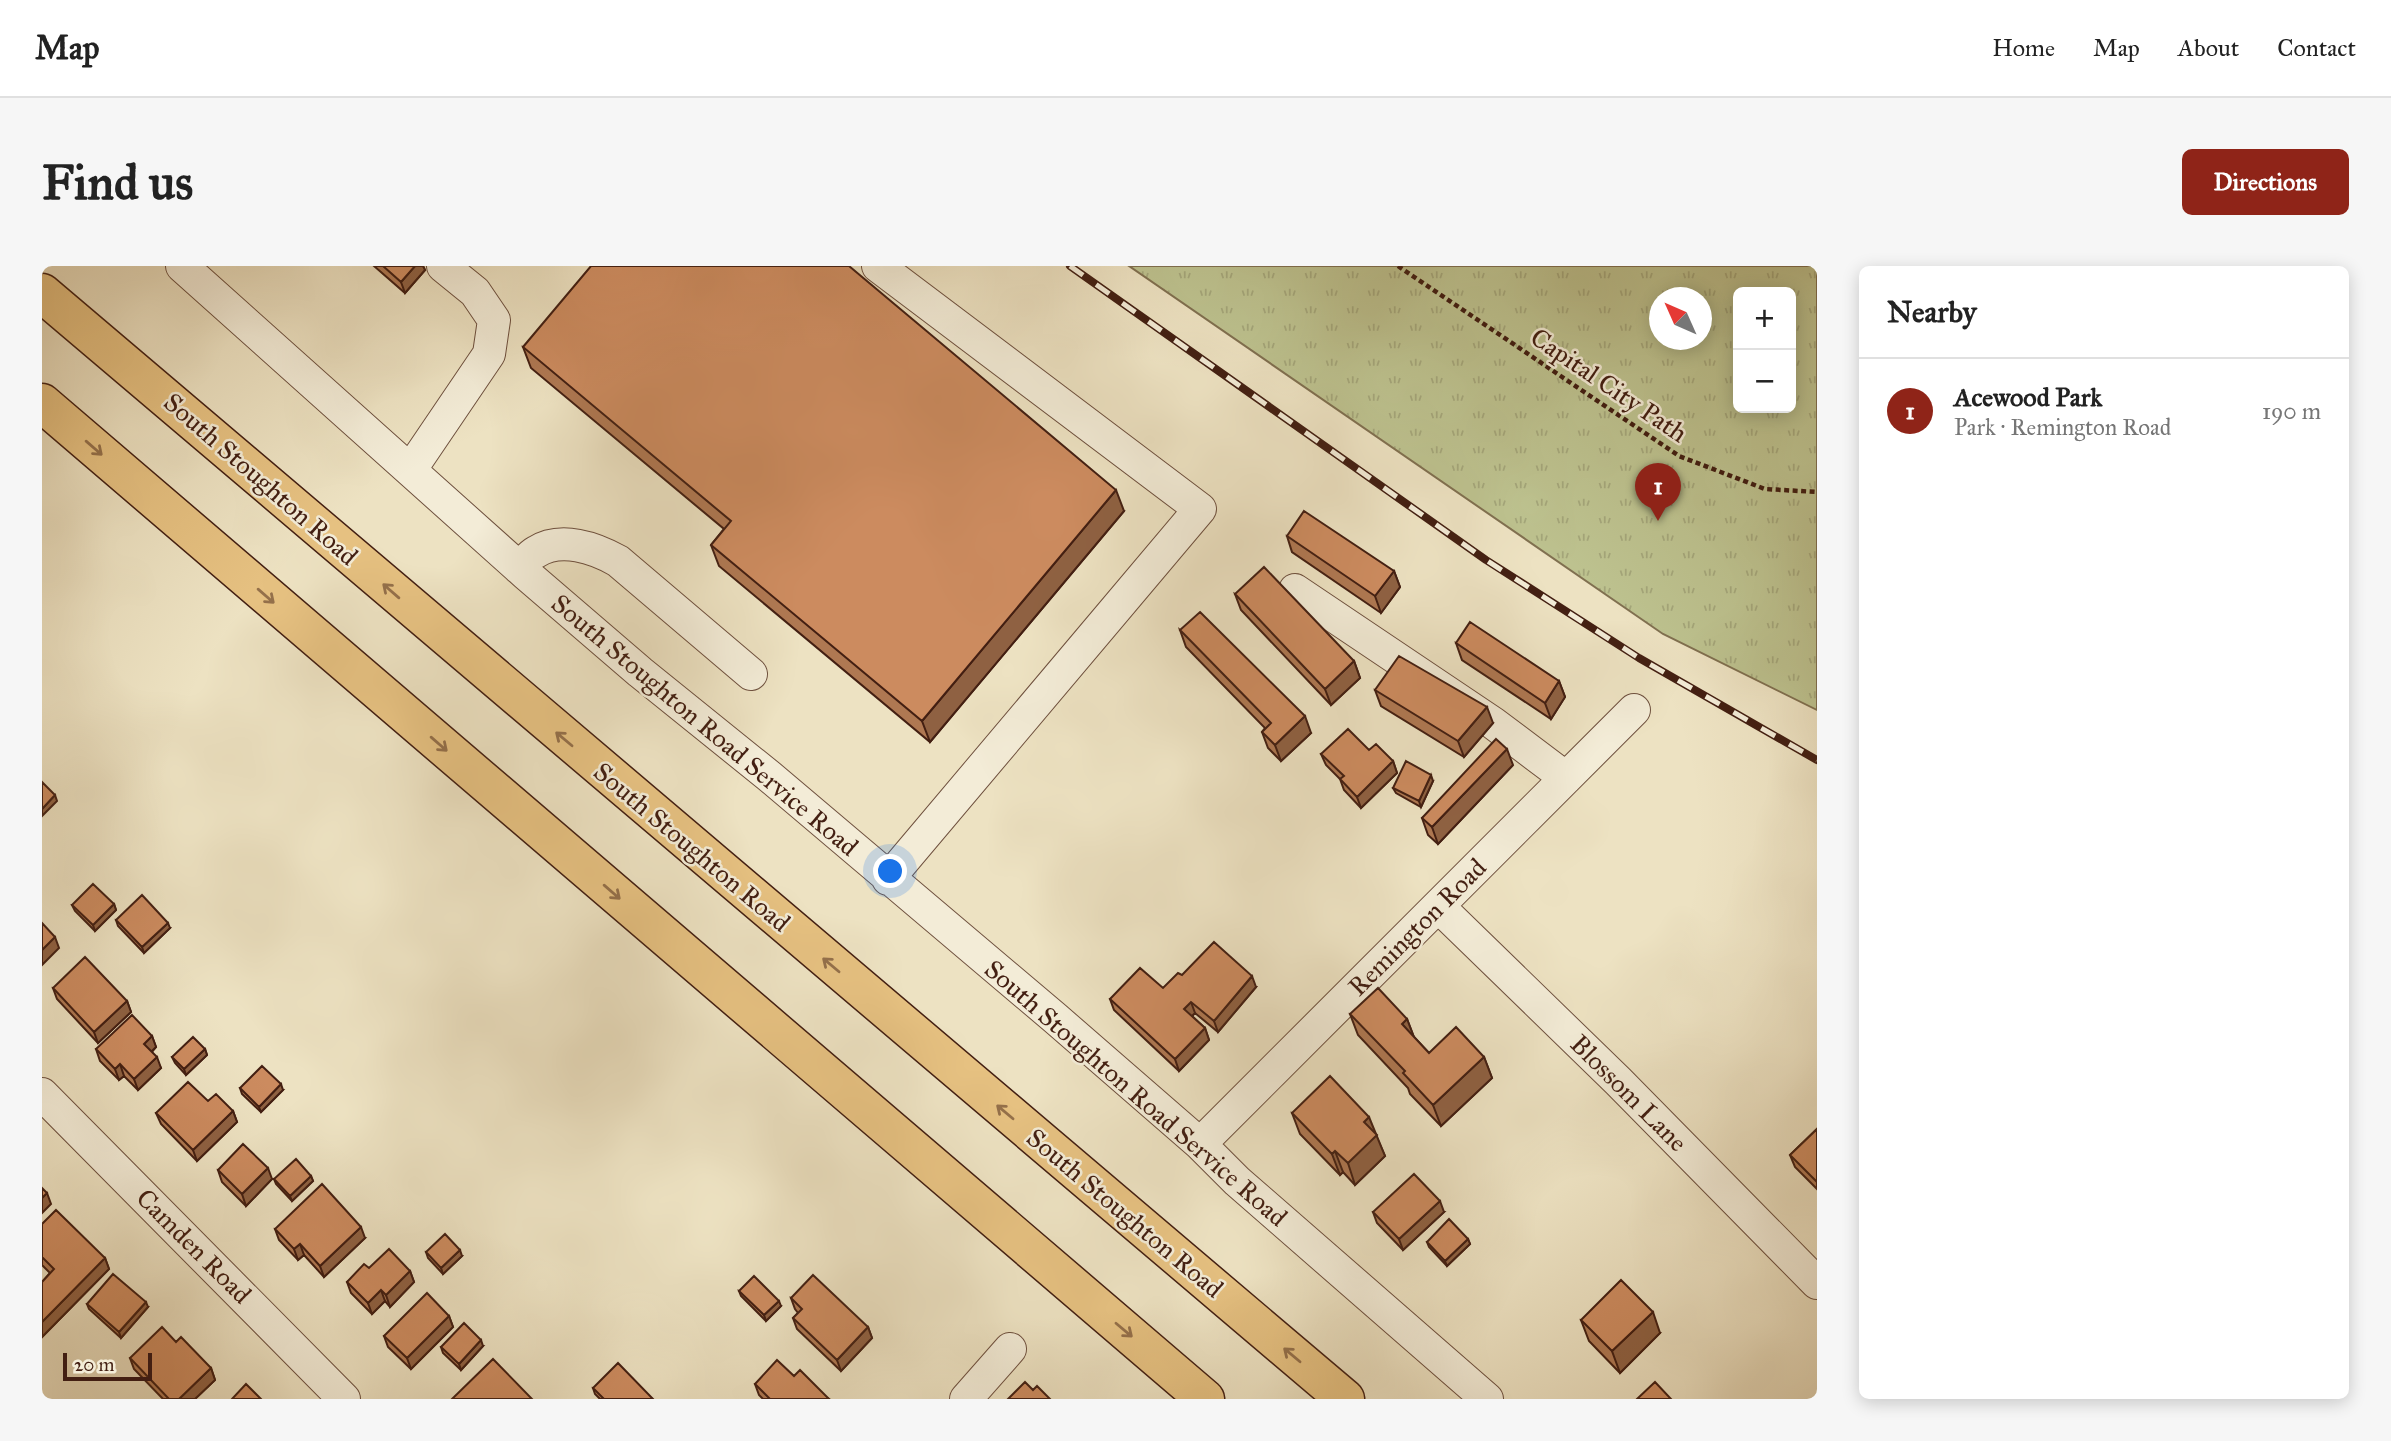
<!DOCTYPE html>
<meta charset="utf-8">
<style>
body{margin:0;font-family:"IM FELL Great Primer",serif;background:#f6f6f6;color:#222}
.controls{position:absolute;right:21px;top:21px;display:grid;overflow:hidden;border-radius:10px;box-shadow:0 4px 18px #0003}
.controls button{width:63px;height:63px;display:grid;place-items:center;padding:0;border:0;border-bottom:2px solid #e0e0e0;background:#fff;color:#222;font:35px sans-serif}
.compass{position:absolute;left:1607px;top:21px;width:63px;height:63px;border-radius:50%;background:#fff;box-shadow:0 4px 18px #0003;rotate:315deg}
.scale{position:absolute;left:21px;bottom:18px;width:89px;box-sizing:border-box;padding-left:7px;border:4px solid #431f12;border-top:0;font-size:19px;line-height:24px;white-space:nowrap;color:#431f12;-webkit-text-stroke:5px #f3ecd7;paint-order:stroke}
.you{position:absolute;left:849px;top:606px;width:24px;height:24px;margin:-18px;border:5px solid #fff;border-radius:50%;background:#1a73e8;box-shadow:0 0 0 10px #1a73e833}
.badge{display:grid;place-items:center;width:46px;height:46px;border-radius:50%;background:#8f2418;color:#fff;font-size:23px;font-weight:700}
.pin{position:absolute;translate:-50% -58px;filter:drop-shadow(0 2px 4px #0008)}
.pin::after{content:'';position:absolute;top:37px;width:24px;height:21px;background:inherit;clip-path:polygon(0 0,100% 0,50% 100%)}
.list{margin:0;padding:0;list-style:none}
h2{display:flex;justify-content:space-between;align-items:center;height:91px;margin:0;padding:0 28px;font-size:30px}
h2 small{font-size:23px;font-weight:400;color:#767676}
.list li{display:grid;grid-template-columns:46px 1fr auto;gap:21px;align-items:center;box-sizing:border-box;height:105px;padding:0 28px;border-top:2px solid #e0e0e0}
.list b{display:block;font-size:26px;white-space:nowrap}
.list p{margin:0;font-size:23px;white-space:nowrap;color:#767676}
.list em{font-size:23px;font-style:normal;color:#767676}
.map{position:relative;flex:none;width:1775px;height:1133px;overflow:hidden;border-radius:10px}
header{display:flex;align-items:center;gap:42px;box-sizing:border-box;height:98px;padding:0 35px;background:#fff;border-bottom:2px solid #e0e0e0}
header strong{font-size:33px}
nav{display:flex;gap:38px;margin-inline-start:auto;font-size:24px}
.intro{display:flex;align-items:center;justify-content:space-between;box-sizing:border-box;height:168px;padding:0 42px}
h1{margin:0;font-size:49px}
.button{padding:18px 32px;border-radius:10px;background:#8f2418;color:#fff;font-size:24px;font-weight:700}
main{display:flex;gap:42px;padding:0 42px}
aside{flex:1;background:#fff;border-radius:10px;box-shadow:0 4px 18px #0003}
.map>svg:first-child{display:block}
</style>
<header>
<strong>Map</strong>
<nav><a>Home</a><a>Map</a><a>About</a><a>Contact</a></nav>
</header>
<div class="intro"><h1>Find us</h1><a class="button">Directions</a></div>
<main>
<div class="map">
<svg width="1775" height="1133" viewBox="0 0 1775 1133">
<defs>
<pattern id="grass-tufts" width="24" height="20" patternUnits="userSpaceOnUse" patternTransform="scale(1.75)"><rect width="24" height="20" fill="#bdc28f"/><path d="M3 7l-1-3M5 7V3M7 7l1-3M15 17l-1-3M17 17v-4M19 17l1-3" fill="none" stroke="#a4a67a"/></pattern>
</defs>
<rect width="100%" height="100%" fill="#ede2c2"/>
<filter id="stains"><feTurbulence type="fractalNoise" baseFrequency=".00286" numOctaves="4"/><feColorMatrix values="0 0 0 0 .2 0 0 0 0 .09 0 0 0 0 .02 0 0 0 .5 -.17"/></filter>
<radialGradient id="worn" r=".72"><stop offset=".6" stop-color="#630" stop-opacity="0"/><stop offset="1" stop-color="#630" stop-opacity=".3"/></radialGradient>
<path fill="url(#grass-tufts)" stroke="#807050" stroke-width="2" fill-rule="evenodd" d="M 1087,0 L 1775,0 L 1775,444 L 1621,368 ZM 1696,26 L 1749,26 L 1749,142 L 1696,142 ZM 1618,32 L 1660,32 L 1660,74 L 1618,74 Z"/>
<g fill="none" stroke-linecap="round" stroke-linejoin="round">
<defs>
<path id="minor" d="M 140,0 L 484,308 L 598,406 L 727,510 L 1013,752 L 1158,878 L 1195,915 L 1445,1133
M 836,0 L 1158,243 L 846,613
M 369,203 L 447,88 L 452,54 L 433,26 L 401,0
M 477,302 C 482,297 488,289 494,286 C 519,270 553,282 576,295 L 709,408
M 1253,324 L 1451,457 L 1524,512
M 1396,640 L 1576,815 L 1775,1017
M 0,828 L 302,1133
M 1158,878 L 1592,444
M 924,1133 L 968,1083"/>
<path id="major" d="M 0,27 L 1303,1133
M 0,137 L 1163,1133"/>
</defs>
<use href="#minor" stroke="#6e503e" stroke-width="34"/>
<use href="#major" stroke="#431f12" stroke-width="41"/>
<path stroke="#431f12" stroke-width="4.5" stroke-dasharray="5 3.5" stroke-linecap="butt" d="M 1356,0 L 1637,190 L 1723,223 L 1775,226"/>
<use href="#minor" stroke="#f3ecd7" stroke-width="32"/>
<use href="#major" stroke="#e6c181" stroke-width="38"/>
<defs>
<path id="rail" d="M 1028,0 L 1444,294 L 1597,392 L 1775,494"/>
</defs>
<use href="#rail" stroke="#431f12" stroke-width="8"/>
<use href="#rail" stroke="#f3ecd7" stroke-width="5" stroke-dasharray="16" stroke-linecap="butt"/>
</g>
<path fill="#af7852" stroke="#431f12" stroke-width="2" d="M 332,0 L 381,0 L 383,4 L 363,27 Z
M 481,81 L 1082,245 L 888,476 L 677,300 L 669,279 L 682,263 L 489,102 Z
M 1245,270 L 1352,305 L 1358,321 L 1339,347 L 1250,286 Z
M 1193,328 L 1312,395 L 1318,412 L 1289,439 L 1199,344 Z
M 1138,364 L 1269,467 L 1239,495 L 1226,482 L 1220,466 L 1223,462 L 1144,381 Z
M 1414,377 L 1517,415 L 1523,431 L 1509,453 L 1420,394 Z
M 1333,424 L 1451,457 L 1422,491 L 1339,440 Z
M 1327,484 L 1351,495 L 1355,507 L 1319,542 L 1302,524 L 1298,513 L 1284,499 L 1279,488 Z
M 1471,499 L 1396,578 L 1386,569 L 1380,552 Z
M 1391,515 L 1379,541 L 1354,527 L 1351,522 Z
M 72,638 L 74,644 L 53,665 L 33,645 L 30,639 Z
M 74,654 L 128,662 L 102,687 L 76,660 Z
M 1214,721 L 1176,766 L 1153,747 L 1150,750 L 1163,762 L 1167,774 L 1137,805 L 1072,744 L 1068,733 L 1121,722 Z
M 11,722 L 85,735 L 89,746 L 56,777 L 15,733 Z
M 1308,748 L 1365,753 L 1372,771 L 1387,787 L 1442,791 L 1450,812 L 1399,860 L 1368,828 L 1366,822 L 1316,769 Z
M 110,770 L 114,781 L 110,786 L 119,802 L 96,824 L 82,810 L 77,814 L 58,795 L 54,783 Z
M 163,783 L 165,789 L 144,809 L 133,797 L 130,791 Z
M 198,822 L 241,824 L 219,846 L 200,828 Z
M 166,835 L 191,845 L 195,856 L 155,895 L 119,858 L 114,847 Z
M 1250,847 L 1333,867 L 1343,890 L 1313,919 L 1301,906 L 1298,909 L 1258,868 Z
M 1775,863 L 1775,923 L 1753,901 L 1748,889 Z
M 176,904 L 230,913 L 204,940 L 180,916 Z
M 269,910 L 271,915 L 250,935 L 234,918 L 232,913 Z
M 1331,946 L 1402,946 L 1361,984 L 1335,957 Z
M 0,958 L 63,992 L 67,1003 L 0,1071 L 0,1016 L 8,1007 L 0,999 Z
M 233,963 L 323,972 L 282,1011 L 262,989 L 256,994 L 237,974 Z
M 1426,973 L 1428,978 L 1405,1000 L 1387,981 L 1385,976 Z
M 384,986 L 420,990 L 401,1008 L 386,992 Z
M 327,1002 L 368,1005 L 372,1016 L 348,1041 L 343,1035 L 330,1048 L 309,1027 L 305,1016 Z
M 697,1025 L 739,1040 L 724,1055 L 699,1030 Z
M 749,1032 L 826,1061 L 830,1072 L 799,1105 L 755,1063 L 751,1052 L 756,1047 L 753,1043 Z
M 45,1038 L 106,1041 L 79,1072 L 47,1043 Z
M 407,1050 L 411,1061 L 369,1103 L 346,1081 L 342,1070 Z
M 1539,1054 L 1618,1067 L 1578,1107 L 1547,1075 Z
M 134,1076 L 169,1102 L 173,1114 L 153,1133 L 121,1133 L 92,1103 L 88,1092 Z
M 441,1080 L 419,1104 L 401,1087 L 399,1081 Z
M 752,1110 L 787,1133 L 721,1133 L 717,1129 L 713,1118 Z
M 551,1122 L 611,1133 L 558,1133 L 553,1128 Z"/>
<path fill="#8f6142" stroke="#431f12" stroke-width="2" d="M 373,0 L 381,0 L 383,4 L 363,27 L 359,16 Z
M 1074,224 L 1082,245 L 888,476 L 880,455 Z
M 1352,305 L 1358,321 L 1339,347 L 1333,330 Z
M 1312,395 L 1318,412 L 1289,439 L 1283,423 Z
M 1517,415 L 1523,431 L 1509,453 L 1503,437 Z
M 1445,441 L 1451,457 L 1422,491 L 1416,475 Z
M 1263,450 L 1269,467 L 1239,495 L 1233,479 Z
M 1465,483 L 1471,499 L 1396,578 L 1390,561 Z
M 1351,495 L 1355,507 L 1319,542 L 1315,531 Z
M 1389,509 L 1391,515 L 1379,541 L 1377,535 Z
M 13,529 L 15,535 L 0,550 L 0,543 Z
M 72,638 L 74,644 L 53,665 L 51,659 Z
M 126,657 L 128,662 L 102,687 L 100,681 Z
M 13,671 L 17,682 L 0,699 L 0,684 Z
M 1210,710 L 1214,721 L 1176,766 L 1172,755 Z
M 85,735 L 89,746 L 56,777 L 52,766 Z
M 1149,736 L 1153,747 L 1146,754 L 1142,743 Z
M 1365,753 L 1373,774 L 1360,758 Z
M 1163,762 L 1167,774 L 1137,805 L 1133,793 Z
M 110,770 L 114,781 L 106,789 L 102,778 Z
M 163,783 L 165,789 L 144,809 L 142,803 Z
M 115,791 L 119,802 L 96,824 L 92,813 Z
M 1442,791 L 1450,812 L 1399,860 L 1391,839 Z
M 78,798 L 82,810 L 77,814 L 73,803 Z
M 239,818 L 241,824 L 219,846 L 217,841 Z
M 191,845 L 195,856 L 155,895 L 151,884 Z
M 1327,851 L 1343,890 L 1313,919 L 1306,897 L 1322,856 Z
M 1293,885 L 1301,906 L 1298,909 L 1290,888 Z
M 226,902 L 230,913 L 204,940 L 200,928 Z
M 269,910 L 271,915 L 250,935 L 248,930 Z
M 5,927 L 9,938 L 0,947 L 0,932 Z
M 1398,935 L 1402,946 L 1361,984 L 1357,973 Z
M 319,961 L 323,972 L 282,1011 L 278,1000 Z
M 1426,973 L 1428,978 L 1405,1000 L 1403,995 Z
M 258,978 L 262,989 L 256,994 L 252,983 Z
M 418,984 L 420,990 L 401,1008 L 399,1002 Z
M 63,992 L 67,1003 L 0,1071 L 0,1056 Z
M 368,1005 L 372,1016 L 348,1041 L 344,1029 Z
M 339,1024 L 343,1035 L 330,1048 L 326,1037 Z
M 737,1035 L 739,1040 L 724,1055 L 722,1049 Z
M 104,1036 L 106,1041 L 79,1072 L 77,1066 Z
M 1611,1046 L 1618,1067 L 1578,1107 L 1570,1085 Z
M 407,1050 L 411,1061 L 369,1103 L 365,1092 Z
M 826,1061 L 830,1072 L 799,1105 L 795,1094 Z
M 439,1074 L 441,1080 L 419,1104 L 417,1098 Z
M 169,1102 L 173,1114 L 153,1133 L 137,1133 Z"/>
<path fill="#cc8b5f" stroke="#431f12" stroke-width="2" d="M 341,0 L 373,0 L 359,16 Z
M 549,0 L 807,0 L 1074,224 L 880,455 L 669,279 L 689,255 L 481,81 Z
M 1262,245 L 1352,305 L 1333,330 L 1245,270 Z
M 1222,301 L 1312,395 L 1283,423 L 1193,328 Z
M 1158,346 L 1263,450 L 1233,479 L 1220,466 L 1229,457 L 1138,364 Z
M 1428,356 L 1517,415 L 1503,437 L 1414,377 Z
M 1357,390 L 1445,441 L 1416,475 L 1333,424 Z
M 1306,463 L 1327,484 L 1334,478 L 1351,495 L 1315,531 L 1298,513 L 1302,510 L 1279,488 Z
M 1454,473 L 1465,483 L 1390,561 L 1380,552 Z
M 1364,495 L 1389,509 L 1377,535 L 1351,522 Z
M 0,516 L 13,529 L 0,543 Z
M 51,618 L 72,638 L 51,659 L 30,639 Z
M 100,629 L 126,657 L 100,681 L 74,654 Z
M 0,657 L 13,671 L 0,684 Z
M 1172,676 L 1210,710 L 1172,755 L 1149,736 L 1142,743 L 1163,762 L 1133,793 L 1068,733 L 1098,702 L 1121,722 L 1136,707 L 1140,709 Z
M 43,691 L 85,735 L 52,766 L 11,722 Z
M 1336,722 L 1365,753 L 1360,758 L 1387,787 L 1414,761 L 1442,791 L 1391,839 L 1361,807 L 1363,805 L 1308,748 Z
M 90,749 L 110,770 L 102,778 L 115,791 L 92,813 L 78,798 L 73,803 L 54,783 Z
M 151,771 L 163,783 L 142,803 L 130,791 Z
M 220,800 L 239,818 L 217,841 L 198,822 Z
M 1288,810 L 1327,851 L 1322,856 L 1335,869 L 1306,897 L 1293,885 L 1290,888 L 1250,847 Z
M 146,816 L 166,835 L 174,828 L 191,845 L 151,884 L 114,847 Z
M 1775,863 L 1775,916 L 1748,889 Z
M 201,878 L 226,902 L 200,928 L 176,904 Z
M 254,893 L 269,910 L 248,930 L 232,913 Z
M 1372,908 L 1398,935 L 1357,973 L 1331,946 Z
M 280,918 L 319,961 L 278,1000 L 258,978 L 252,983 L 233,963 Z
M 0,922 L 5,927 L 0,932 Z
M 14,944 L 63,992 L 0,1056 L 0,1016 L 12,1003 L 0,991 L 0,958 Z
M 1407,953 L 1426,973 L 1403,995 L 1385,976 Z
M 403,968 L 418,984 L 399,1002 L 384,986 Z
M 347,983 L 368,1005 L 344,1029 L 339,1024 L 326,1037 L 305,1016 L 322,998 L 327,1002 Z
M 71,1008 L 104,1036 L 77,1066 L 45,1038 Z
M 771,1009 L 826,1061 L 795,1094 L 751,1052 L 760,1043 L 749,1032 Z
M 712,1010 L 737,1035 L 722,1049 L 697,1025 Z
M 1579,1014 L 1611,1046 L 1570,1085 L 1539,1054 Z
M 385,1027 L 407,1050 L 365,1092 L 342,1070 Z
M 422,1057 L 439,1074 L 417,1098 L 399,1081 Z
M 120,1061 L 134,1076 L 139,1071 L 169,1102 L 137,1133 L 127,1133 L 88,1092 Z
M 451,1093 L 490,1133 L 410,1133 Z
M 735,1094 L 752,1110 L 758,1104 L 787,1133 L 728,1133 L 713,1118 Z
M 576,1097 L 611,1133 L 562,1133 L 551,1122 Z
M 983,1116 L 991,1124 L 995,1120 L 1008,1133 L 966,1133 Z
M 1613,1116 L 1629,1133 L 1595,1133 Z
M 204,1118 L 219,1133 L 190,1133 Z"/>
<defs><path id="oneway-shaft" d="M-6 0H5M1.5-3L5.5 0L1.5 3" fill="none" stroke-width="1.6" stroke-linecap="round" stroke-linejoin="round" transform="scale(1.75)"/></defs>
<g stroke="#94704a">
<use href="#oneway-shaft" transform="translate(52 182) rotate(41)"/>
<use href="#oneway-shaft" transform="translate(349 325) rotate(-139)"/>
<use href="#oneway-shaft" transform="translate(224 330) rotate(41)"/>
<use href="#oneway-shaft" transform="translate(522 473) rotate(-140)"/>
<use href="#oneway-shaft" transform="translate(397 478) rotate(41)"/>
<use href="#oneway-shaft" transform="translate(570 626) rotate(41)"/>
<use href="#oneway-shaft" transform="translate(789 699) rotate(-140)"/>
<use href="#oneway-shaft" transform="translate(963 846) rotate(-140)"/>
<use href="#oneway-shaft" transform="translate(1082 1064) rotate(40)"/>
<use href="#oneway-shaft" transform="translate(1250 1089) rotate(-140)"/>
</g>
<g text-anchor="middle" stroke-width="5" stroke-linejoin="round" paint-order="stroke">
<g font-size="26" fill="#431f12" stroke="#f3ecd7">
<text transform="translate(1567 119) rotate(34)" y="9">Capital City Path</text>
<text transform="translate(219 213) rotate(41)" y="9">South Stoughton Road</text>
<text transform="translate(663 459) rotate(40)" y="9">South Stoughton Road Service Road</text>
<text transform="translate(650 581) rotate(40)" y="9">South Stoughton Road</text>
<text transform="translate(1375 661) rotate(-45)" y="9">Remington Road</text>
<text transform="translate(1094 827) rotate(41)" y="9">South Stoughton Road Service Road</text>
<text transform="translate(1587 827) rotate(45)" y="9">Blossom Lane</text>
<text transform="translate(1083 947) rotate(40)" y="9">South Stoughton Road</text>
<text transform="translate(152 980) rotate(45)" y="9">Camden Road</text>
</g>
</g>
<rect width="100%" height="100%" filter="url(#stains)"/>
<rect width="100%" height="100%" fill="url(#worn)"/>
</svg>
<div class="controls">
<button>+</button>
<button>−</button>
</div>
<svg class="compass" viewBox="-18 -18 36 36"><path d="M0-13l5 13h-10z" fill="#e53935"/><path d="M0 13l5-13h-10z" fill="#767676"/></svg>
<div class="scale">20 m</div>
<div class="you"></div>
<div class="pin badge" style="left:1616px;top:255px">1</div>
</div>
<aside>
<h2>Nearby<small></small></h2>
<ul class="list">
<li><span class="badge">1</span><div><b>Acewood Park</b><p>Park · Remington Road</p></div><em>190 m</em></li>
</ul>
</aside>
</main>
